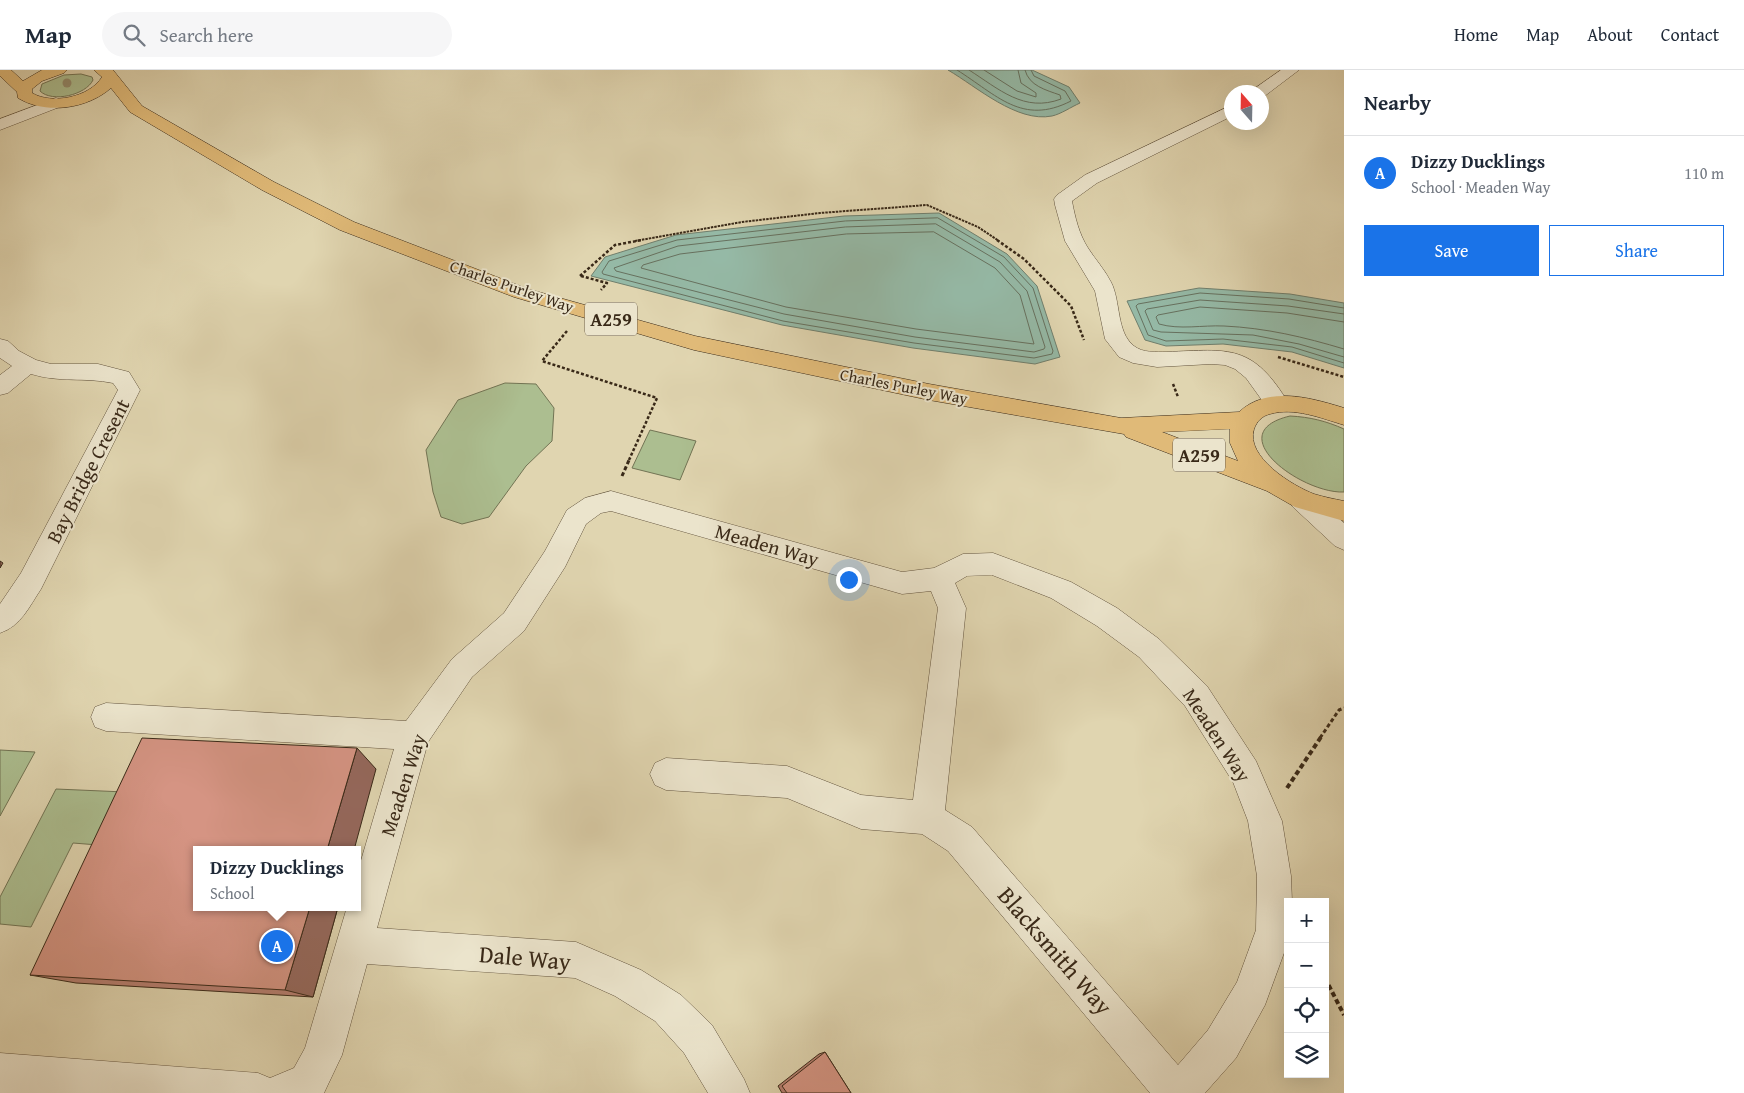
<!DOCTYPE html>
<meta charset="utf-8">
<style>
body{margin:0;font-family:"Gentium Book Plus",serif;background:#f6f6f7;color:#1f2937}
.controls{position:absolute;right:15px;bottom:15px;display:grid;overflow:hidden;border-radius:0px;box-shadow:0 5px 20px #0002}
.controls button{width:45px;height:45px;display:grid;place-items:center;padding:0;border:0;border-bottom:1px solid #e0e1e3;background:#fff;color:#1f2937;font:25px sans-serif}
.compass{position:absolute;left:1224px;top:15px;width:45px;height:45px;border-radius:50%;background:#fff;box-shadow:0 5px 20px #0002;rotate:340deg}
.you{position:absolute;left:848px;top:509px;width:18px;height:18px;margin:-12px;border:4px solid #fff;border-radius:50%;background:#1a73e8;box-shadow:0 0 0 8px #1a73e833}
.badge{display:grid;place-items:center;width:32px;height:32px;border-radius:50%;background:#1a73e8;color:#fff;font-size:16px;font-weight:700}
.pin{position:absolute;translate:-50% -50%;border:2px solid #fff;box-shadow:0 1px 5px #0006}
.popup{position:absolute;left:193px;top:776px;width:168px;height:65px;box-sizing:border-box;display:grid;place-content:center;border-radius:0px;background:#fff;filter:drop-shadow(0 1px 4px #0005);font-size:16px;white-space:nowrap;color:#747a83}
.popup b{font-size:19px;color:#1f2937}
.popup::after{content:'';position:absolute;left:50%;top:100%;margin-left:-10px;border:10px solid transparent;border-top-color:#fff}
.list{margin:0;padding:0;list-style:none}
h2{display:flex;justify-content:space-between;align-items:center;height:65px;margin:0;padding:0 20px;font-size:21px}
h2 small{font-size:16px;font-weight:400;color:#747a83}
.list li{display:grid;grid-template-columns:32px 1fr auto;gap:15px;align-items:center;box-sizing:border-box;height:75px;padding:0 20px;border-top:1px solid #e0e1e3}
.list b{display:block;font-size:19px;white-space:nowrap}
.list p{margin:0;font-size:16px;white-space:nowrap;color:#747a83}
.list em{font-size:16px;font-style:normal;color:#747a83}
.actions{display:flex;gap:10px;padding:15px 20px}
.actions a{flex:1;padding:11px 0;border:1px solid #1a73e8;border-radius:0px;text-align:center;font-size:18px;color:#1a73e8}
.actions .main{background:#1a73e8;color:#fff}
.icon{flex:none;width:28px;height:28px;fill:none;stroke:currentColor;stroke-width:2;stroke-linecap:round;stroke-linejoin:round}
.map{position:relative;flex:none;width:1344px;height:1023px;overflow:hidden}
header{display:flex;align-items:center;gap:30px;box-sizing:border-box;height:70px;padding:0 25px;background:#fff;border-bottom:1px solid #e0e1e3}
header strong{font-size:24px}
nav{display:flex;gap:28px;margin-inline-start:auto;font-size:18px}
.search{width:350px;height:45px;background:#f6f6f7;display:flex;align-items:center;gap:12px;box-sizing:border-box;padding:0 18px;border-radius:28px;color:#747a83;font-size:19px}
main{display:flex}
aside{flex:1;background:#fff}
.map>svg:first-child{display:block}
</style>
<header>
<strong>Map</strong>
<div class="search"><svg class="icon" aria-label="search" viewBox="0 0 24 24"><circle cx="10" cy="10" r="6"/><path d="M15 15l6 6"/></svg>Search here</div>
<nav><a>Home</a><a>Map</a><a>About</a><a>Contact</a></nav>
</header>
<main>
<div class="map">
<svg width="1344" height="1023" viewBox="0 0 1344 1023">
<rect width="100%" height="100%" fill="#e0d5b0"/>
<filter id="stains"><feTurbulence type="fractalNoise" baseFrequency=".004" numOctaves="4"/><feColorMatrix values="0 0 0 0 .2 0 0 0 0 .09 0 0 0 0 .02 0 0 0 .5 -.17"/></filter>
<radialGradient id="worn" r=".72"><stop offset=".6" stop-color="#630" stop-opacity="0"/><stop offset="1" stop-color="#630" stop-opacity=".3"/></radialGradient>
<path fill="#acbe90" stroke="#727454" d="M 81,4 L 92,7 L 93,10 C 86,25 52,33 40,21 L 42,14 L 64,5 Z
M 505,313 L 536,314 L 554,338 L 552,371 L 526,396 L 489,447 L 462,454 L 441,447 L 433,422 L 426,380 L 458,330 Z
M 1290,346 C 1310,347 1326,351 1344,359 L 1344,422 C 1302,424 1218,363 1290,346 Z
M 650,360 L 696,371 L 680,410 L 632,398 Z
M 0,680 L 35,682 L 0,746 Z
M 56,719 L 125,722 L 98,775 L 73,773 L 31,857 L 0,854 L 0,827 Z"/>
<path fill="#95b9a6" stroke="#707f6d" d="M 948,0 L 1032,0 L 1069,17 L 1080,33 C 1071,37 1061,44 1052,46 C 1017,53 977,17 948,0 Z
M 939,143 L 1007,184 L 1037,216 L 1060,287 L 1035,294 L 913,278 L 782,255 L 591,206 L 605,187 L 676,165 L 844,146 Z
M 1199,218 L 1290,224 L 1344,233 L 1344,298 L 1292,282 L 1223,274 L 1166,276 L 1145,270 L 1127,231 Z"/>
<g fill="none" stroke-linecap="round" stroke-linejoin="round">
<path stroke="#67715f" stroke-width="1" d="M 957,0 C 997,25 1022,56 1071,31 L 1065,21 L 1034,6 L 1031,0
M 969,0 C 999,19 1024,43 1061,29 L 1060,25 C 1046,20 1029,16 1025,0
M 984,0 L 1017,21 L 1036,27 L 1036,23 L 1021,13 L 1018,0
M 938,148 L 1004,187 L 1033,218 L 1053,281 L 1052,284 L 1034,288 L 914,273 L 783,251 L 603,204 L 602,202 L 609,191 L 677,170 L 845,151 Z
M 936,154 L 1000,192 L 1027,221 L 1045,277 L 1044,279 L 1034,282 L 915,267 L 784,244 L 616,201 L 614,198 L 678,176 L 845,157 Z
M 934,162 L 995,198 L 1020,225 L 1034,274 L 916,259 L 786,237 L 641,198 L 643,195 L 680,184 L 846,164 Z
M 1344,238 L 1289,229 L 1200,223 L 1138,234 L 1136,236 L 1148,265 L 1166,271 L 1223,269 L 1292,277 L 1344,293
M 1344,244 L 1288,236 L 1200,230 L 1147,239 L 1145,241 L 1153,260 L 1161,262 L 1253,265 L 1299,274 L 1344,287
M 1344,252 L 1287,243 L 1200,237 L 1158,245 L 1156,247 L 1159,254 C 1180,260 1202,255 1224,256 C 1266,258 1304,267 1344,279"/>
<defs>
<path id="minor" d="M 1281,0 L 1299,0 L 1266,25 L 1262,26 L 1262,22 L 1253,22 L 1254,19 Z
M 56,28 L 62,30 L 64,33 L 62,36 L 0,60 L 0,49 Z
M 1232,35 L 1232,46 L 1097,113 L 1072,131 C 1075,147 1079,164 1088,178 C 1095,189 1105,200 1111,212 C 1121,231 1116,262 1134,276 C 1143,283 1156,282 1167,282 C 1230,279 1253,274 1289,334 L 1285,340 L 1277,342 L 1269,340 L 1246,308 L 1235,299 L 1225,295 L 1211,294 L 1157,297 L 1133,293 L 1119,287 L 1105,269 L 1095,221 L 1065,171 L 1055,135 L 1054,129 L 1057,125 L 1085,105 Z
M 0,269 L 8,271 L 19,281 L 36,290 L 51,294 L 98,294 L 129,302 L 140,320 L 41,519 C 29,537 21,556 0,563 L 0,534 L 21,503 L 118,320 L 113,313 C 84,307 60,313 31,304 L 8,323 L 0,325 L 0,305 L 12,296 L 0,288 Z
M 1302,420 L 1311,423 L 1344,453 L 1344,480 L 1335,476 L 1293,437 L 1289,430 L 1293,423 Z
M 611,421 L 902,502 L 934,498 L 963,484 L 993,483 L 1071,512 L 1117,538 L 1159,569 L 1207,616 L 1256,691 L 1282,751 L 1291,806 L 1292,832 L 1288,832 L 1288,872 L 1265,935 L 1236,988 L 1205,1023 L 1150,1023 L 948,781 L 922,764 L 861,759 L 787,728 L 666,720 L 655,715 L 650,704 L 655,693 L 666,688 L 787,696 L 861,725 L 913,730 L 938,538 L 931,521 L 902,524 L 611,441 L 601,443 L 586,454 L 565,497 L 524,561 L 472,607 L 428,672 L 377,858 L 576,872 L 641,900 L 681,925 L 712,955 L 744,1009 L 750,1023 L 708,1023 L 684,983 L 655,951 L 615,926 L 575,908 L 367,894 L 342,985 L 324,1023 L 0,1023 L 0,983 L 258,1003 L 270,1008 L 294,998 L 305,978 L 347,837 L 357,837 L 357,804 L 394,679 L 106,661 L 95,657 L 91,647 L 95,637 L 106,633 L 406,651 L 452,589 L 504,543 L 545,481 L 567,440 L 585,428 ZM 992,505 L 1051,528 L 1097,556 L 1139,587 L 1185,636 L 1233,712 L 1248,751 L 1257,806 L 1256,860 L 1237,912 L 1208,960 L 1178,995 L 972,757 L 945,740 L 966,538 L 955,513 L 967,506 Z"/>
<path id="major" d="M 0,0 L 11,0 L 23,11 L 42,0 L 67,0 L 64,3 L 42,11 L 32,19 L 32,23 C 52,35 90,27 102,7 L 94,0 L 113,0 L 142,36 L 274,112 L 354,152 L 528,219 L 695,266 L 929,314 L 1121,348 L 1239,342 C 1267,316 1308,327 1341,337 L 1344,338 L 1344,355 C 1321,348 1294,337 1270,344 C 1262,346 1257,351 1254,359 C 1245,387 1293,416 1314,424 C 1324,427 1334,429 1344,431 L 1344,451 L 1295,437 L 1267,421 L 1126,367 L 1124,364 L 929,330 L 694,280 L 514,227 L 340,160 L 262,120 L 130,42 L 111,18 C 87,39 46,45 18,28 L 17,22 L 0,6 ZM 1230,359 L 1230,373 L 1238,391 L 1162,362 Z"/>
</defs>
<use href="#minor" stroke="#63543e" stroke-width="1"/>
<use href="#major" stroke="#392918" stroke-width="1"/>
<path stroke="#392918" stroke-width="2" stroke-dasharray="2.5 1" stroke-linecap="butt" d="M 635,171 L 742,152 L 820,143 L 927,135 L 978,157 L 999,171"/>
<path stroke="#392918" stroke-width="2.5" stroke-dasharray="3 2" stroke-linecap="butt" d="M 997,170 L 1024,189 L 1071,236 L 1084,270
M 580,206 L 615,175 L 642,170
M 581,206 L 607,213 L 601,220
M 567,261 L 542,291 L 657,328 L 629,390
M 1278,287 L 1344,307
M 1173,314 L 1178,327"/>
<path stroke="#392918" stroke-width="3" stroke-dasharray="4 2.5" stroke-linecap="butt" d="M 622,406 L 630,388
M 1320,668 L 1339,640 L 1344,638"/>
<path stroke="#392918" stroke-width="4" stroke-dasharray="5 3" stroke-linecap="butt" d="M 1287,718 L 1321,667
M 1325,908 L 1344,945"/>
<use href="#minor" fill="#ebe4cc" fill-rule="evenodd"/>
<use href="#major" fill="#e0ba78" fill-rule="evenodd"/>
</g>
<circle fill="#948b6d" cx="67" cy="13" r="4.5"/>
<path fill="#b77f71" stroke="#392918" d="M 376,699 L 197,837 L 338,837 L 313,927 L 76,913 L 30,905 Z
M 825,982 L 851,1023 L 782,1023 L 778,1016 L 819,984 Z"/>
<path fill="#95685c" stroke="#392918" d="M 0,491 L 3,493 L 0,498 Z
M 357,678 L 376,699 L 354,780 L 327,780 Z
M 310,837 L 338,837 L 313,927 L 285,920 Z"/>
<path fill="#d59483" stroke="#392918" d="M 142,668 L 357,678 L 327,780 L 197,780 L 197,837 L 310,837 L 285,920 L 30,905 Z
M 825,982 L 851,1023 L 787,1023 L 782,1016 Z"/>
<g text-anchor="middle" stroke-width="4" stroke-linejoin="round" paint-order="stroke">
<g font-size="16" fill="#392918" stroke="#ebe4cc">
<text transform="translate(512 216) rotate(19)" y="6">Charles Purley Way</text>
<text transform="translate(904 316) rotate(11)" y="6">Charles Purley Way</text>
</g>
<g fill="#ebe4cc" stroke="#6e614e" stroke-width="1">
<rect x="585" y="232.5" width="52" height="33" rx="4"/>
<rect x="1173" y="368.5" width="52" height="33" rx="4"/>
</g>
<g font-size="19" font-weight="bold" fill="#392918">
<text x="611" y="256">A259</text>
<text x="1199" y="392">A259</text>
</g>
<g font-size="20" fill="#392918" stroke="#ebe4cc">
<text transform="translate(88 401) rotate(-63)" y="7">Bay Bridge Cresent</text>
<text transform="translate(767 475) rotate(16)" y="7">Meaden Way</text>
<text transform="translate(1217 665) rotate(57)" y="7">Meaden Way</text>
<text transform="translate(403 715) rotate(-72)" y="7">Meaden Way</text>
</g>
<g font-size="24" fill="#392918" stroke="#ebe4cc">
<text transform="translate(1055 881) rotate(49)" y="8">Blacksmith Way</text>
<text transform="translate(525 888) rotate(5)" y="8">Dale Way</text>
</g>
</g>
<rect width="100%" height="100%" filter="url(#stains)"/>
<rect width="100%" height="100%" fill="url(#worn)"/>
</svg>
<div class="controls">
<button>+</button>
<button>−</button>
<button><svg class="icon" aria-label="locate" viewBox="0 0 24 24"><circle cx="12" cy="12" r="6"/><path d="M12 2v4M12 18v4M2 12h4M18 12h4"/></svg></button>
<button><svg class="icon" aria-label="layers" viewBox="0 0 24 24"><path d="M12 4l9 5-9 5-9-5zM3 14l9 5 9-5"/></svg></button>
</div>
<svg class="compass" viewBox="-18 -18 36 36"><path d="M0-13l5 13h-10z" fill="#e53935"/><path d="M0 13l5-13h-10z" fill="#747a83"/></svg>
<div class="you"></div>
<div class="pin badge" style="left:277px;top:876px">A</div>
<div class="popup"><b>Dizzy Ducklings</b>School</div>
</div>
<aside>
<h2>Nearby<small></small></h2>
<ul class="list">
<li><span class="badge">A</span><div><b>Dizzy Ducklings</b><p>School · Meaden Way</p></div><em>110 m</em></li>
</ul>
<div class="actions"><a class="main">Save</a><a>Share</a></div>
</aside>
</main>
